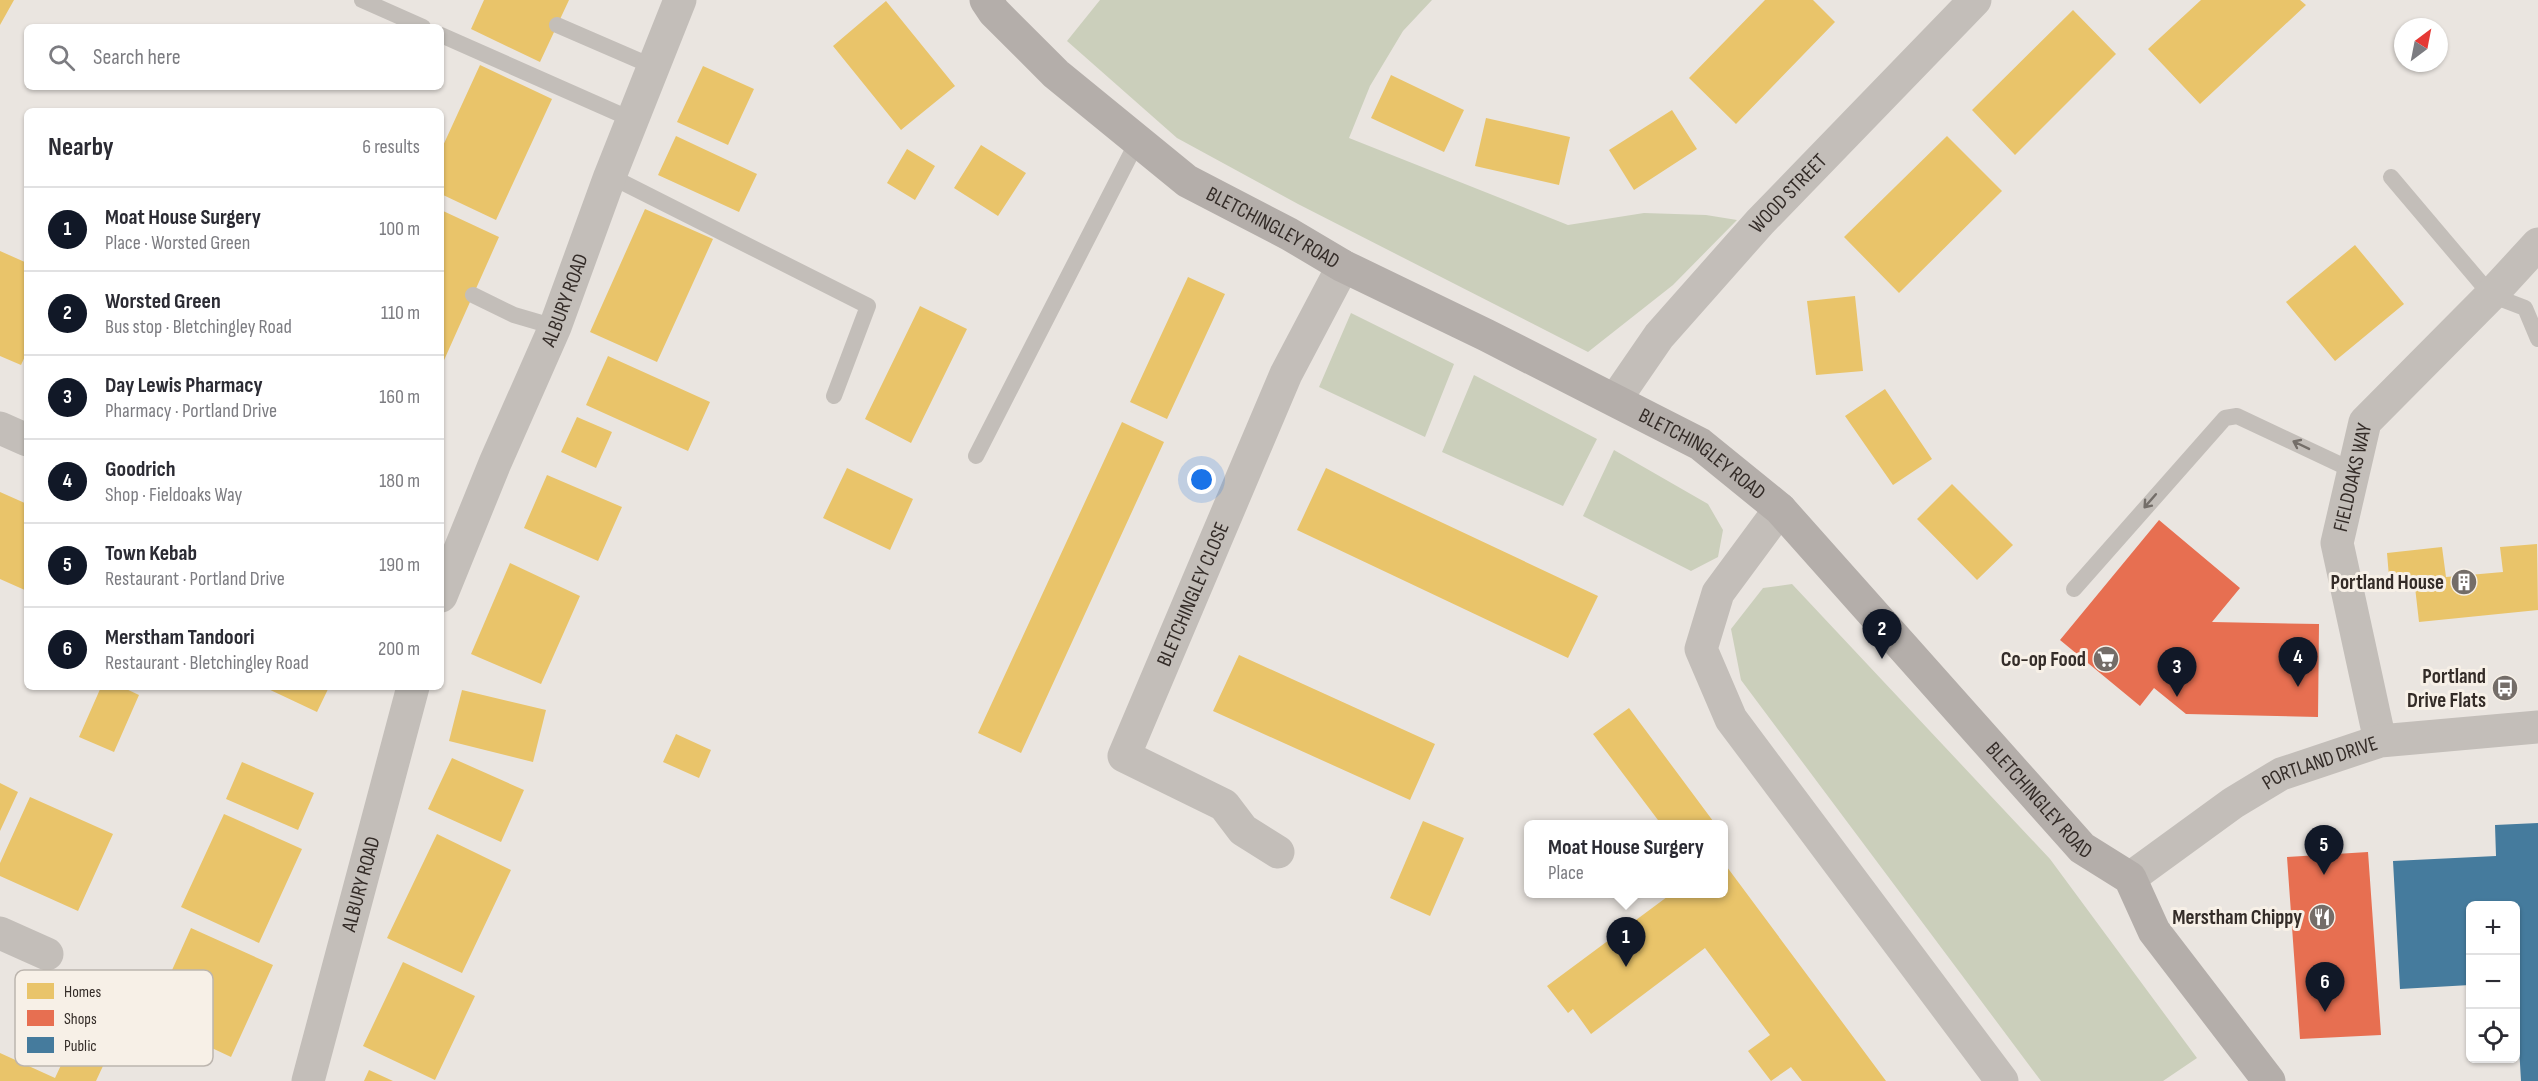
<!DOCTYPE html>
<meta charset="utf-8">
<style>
body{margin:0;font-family:"Sofia Sans Condensed",sans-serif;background:#f2f2f3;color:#2b2b33}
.controls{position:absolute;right:18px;bottom:18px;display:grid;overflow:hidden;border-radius:9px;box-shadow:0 2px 4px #0004}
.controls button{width:54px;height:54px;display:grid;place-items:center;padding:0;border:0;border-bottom:2px solid #e1e1e2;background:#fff;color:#2b2b33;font:30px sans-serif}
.compass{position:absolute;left:2394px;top:18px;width:54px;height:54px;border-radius:50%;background:#fff;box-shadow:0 2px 4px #0004;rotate:32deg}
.you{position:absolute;left:1202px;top:480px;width:21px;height:21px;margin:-15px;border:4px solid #fff;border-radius:50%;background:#1a73e8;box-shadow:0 0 0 9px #1a73e833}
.badge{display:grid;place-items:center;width:39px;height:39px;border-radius:50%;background:#111827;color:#fff;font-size:20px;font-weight:700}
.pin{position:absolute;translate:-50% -50px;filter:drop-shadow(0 2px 3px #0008)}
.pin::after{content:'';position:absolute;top:32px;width:21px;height:18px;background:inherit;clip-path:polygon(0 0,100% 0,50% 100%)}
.popup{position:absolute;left:1524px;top:820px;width:204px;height:78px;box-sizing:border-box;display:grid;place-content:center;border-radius:9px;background:#fff;filter:drop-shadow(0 2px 4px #0005);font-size:20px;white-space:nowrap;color:#7c7c81}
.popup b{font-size:22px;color:#2b2b33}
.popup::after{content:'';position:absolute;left:50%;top:100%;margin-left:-12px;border:12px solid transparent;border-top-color:#fff}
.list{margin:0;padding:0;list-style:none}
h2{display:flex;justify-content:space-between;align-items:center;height:78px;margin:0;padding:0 24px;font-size:26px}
h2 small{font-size:20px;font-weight:400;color:#7c7c81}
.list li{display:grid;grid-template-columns:39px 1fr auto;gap:18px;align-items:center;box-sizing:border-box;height:84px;padding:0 24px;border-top:2px solid #e1e1e2}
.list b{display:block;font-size:22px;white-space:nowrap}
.list p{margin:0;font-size:20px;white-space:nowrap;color:#7c7c81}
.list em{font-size:20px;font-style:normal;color:#7c7c81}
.icon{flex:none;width:33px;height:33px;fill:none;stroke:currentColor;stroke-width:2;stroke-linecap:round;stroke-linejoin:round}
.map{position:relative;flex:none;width:2538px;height:1081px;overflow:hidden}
.search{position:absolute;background:#fff;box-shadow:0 2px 4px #0004;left:24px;top:24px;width:420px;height:66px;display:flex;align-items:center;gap:15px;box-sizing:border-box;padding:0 21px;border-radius:9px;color:#7c7c81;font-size:22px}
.panel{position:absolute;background:#fff;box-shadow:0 2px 4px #0004;left:24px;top:108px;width:420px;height:582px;border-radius:9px}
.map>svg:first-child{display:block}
</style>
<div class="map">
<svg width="2538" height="1081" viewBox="0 0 2538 1081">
<rect width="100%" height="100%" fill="#eae5e0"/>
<path fill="#cbcfbb" d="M 1100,0 L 1432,0 L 1403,31 L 1370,86 L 1349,138 L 1568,225 L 1644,213 L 1706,215 L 1737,220 L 1673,285 L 1588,352 L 1298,204 L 1177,138 L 1067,41 Z
M 1351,313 L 1454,364 L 1425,437 L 1319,387 Z
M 1474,375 L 1597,439 L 1563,506 L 1442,452 Z
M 1614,450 L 1708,504 L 1723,530 L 1718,557 L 1691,571 L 1583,516 Z
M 1792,584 L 2050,859 L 2197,1058 L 2163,1081 L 2041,1081 L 1741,680 L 1731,629 L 1763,588 Z"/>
<path fill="#e9c46a" d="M 0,0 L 14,0 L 0,25 Z
M 484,0 L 569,0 L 540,62 L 471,29 Z
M 1765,0 L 1813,0 L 1835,22 L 1736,124 L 1689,78 Z
M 2201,0 L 2300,0 L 2306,5 L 2200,104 L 2148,49 Z
M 886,1 L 955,86 L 901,130 L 833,46 Z
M 2073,10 L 2116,54 L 2015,155 L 1972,110 Z
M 480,65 L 552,99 L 496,220 L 441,194 L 441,150 Z
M 703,66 L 754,89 L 728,145 L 677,122 Z
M 1391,75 L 1464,110 L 1444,152 L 1371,118 Z
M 1672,110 L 1697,149 L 1634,190 L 1609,150 Z
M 1486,118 L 1570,137 L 1559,185 L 1475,166 Z
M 676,136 L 757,174 L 739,212 L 658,175 Z
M 1947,136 L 2002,191 L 1899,293 L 1844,237 Z
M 981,145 L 1026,173 L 998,216 L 954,188 Z
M 907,149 L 935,166 L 915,200 L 887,183 Z
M 645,209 L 713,239 L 657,362 L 590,332 Z
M 441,210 L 499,237 L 441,367 Z
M 2355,245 L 2404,304 L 2335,361 L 2286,302 Z
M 0,251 L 27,263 L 27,352 L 21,365 L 0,356 Z
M 1188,277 L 1225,294 L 1167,419 L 1130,402 Z
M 1855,296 L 1863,371 L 1816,375 L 1807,301 Z
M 920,306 L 967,329 L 911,443 L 865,419 Z
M 608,356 L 710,402 L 688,451 L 586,405 Z
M 1885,389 L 1932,459 L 1893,485 L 1845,416 Z
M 577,417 L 612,432 L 596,468 L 561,452 Z
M 1122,422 L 1164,442 L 1021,753 L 978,733 Z
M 847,468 L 913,499 L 890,550 L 823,518 Z
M 1326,468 L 1598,596 L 1568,658 L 1297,530 Z
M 547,475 L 622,507 L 598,561 L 524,528 Z
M 1952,484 L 2013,545 L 1977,580 L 1917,519 Z
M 0,492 L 27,504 L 27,591 L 0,579 Z
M 2537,544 L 2538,610 L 2419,622 L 2415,587 L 2390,589 L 2387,553 L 2442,547 L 2446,577 L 2503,572 L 2500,547 Z
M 510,563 L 580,596 L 541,684 L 471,654 Z
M 1239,655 L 1435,744 L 1410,800 L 1213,711 Z
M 101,687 L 122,687 L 139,695 L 114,752 L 79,737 Z
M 264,687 L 329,687 L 317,712 Z
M 462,690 L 546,710 L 533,762 L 449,741 Z
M 1629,708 L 1713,821 L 1709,824 L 1661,824 L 1593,734 Z
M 676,734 L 711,750 L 699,778 L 663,762 Z
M 452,758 L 524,790 L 501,842 L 428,809 Z
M 242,762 L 314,793 L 298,830 L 226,799 Z
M 0,783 L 18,792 L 0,831 Z
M 30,797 L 113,834 L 78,911 L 0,876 L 0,863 Z
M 224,814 L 302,849 L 259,943 L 181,907 Z
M 1423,821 L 1464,838 L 1430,916 L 1390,898 Z
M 437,834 L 511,870 L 462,973 L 387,938 Z
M 1724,863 L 1886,1081 L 1802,1081 L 1791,1067 L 1771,1081 L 1748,1051 L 1770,1035 L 1705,948 L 1591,1034 L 1573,1009 L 1568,1013 L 1547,986 L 1671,894 L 1724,894 Z
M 191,928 L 273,965 L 231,1057 L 150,1019 Z
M 403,962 L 475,996 L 435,1080 L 363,1046 Z
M 87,1009 L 122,1025 L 96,1081 L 0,1081 L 0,1053 L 55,1078 Z
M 369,1070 L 393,1081 L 364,1081 Z"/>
<path fill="#e76f51" d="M 2159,520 L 2240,588 L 2212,622 L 2319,624 L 2318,717 L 2186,714 L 2154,688 L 2140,706 L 2060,640 Z
M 2368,852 L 2381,1035 L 2300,1039 L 2287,857 Z"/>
<path fill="#457b9d" d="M 2538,823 L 2538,1081 L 2521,1081 L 2516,995 L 2516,906 L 2470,906 L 2470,985 L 2400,989 L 2393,861 L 2496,856 L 2495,825 Z"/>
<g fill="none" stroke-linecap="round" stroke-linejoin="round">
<path stroke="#c3beb9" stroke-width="16" d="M 362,0 L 423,27
M 557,25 L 654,67
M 441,35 L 633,120
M 610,176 L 868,306 L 834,396
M 2391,177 L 2491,295 L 2525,308 L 2538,339
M 473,295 L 514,315 L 555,327
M 976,456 L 1137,142
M 2074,589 L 2225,418 L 2237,416 L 2354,471"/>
<g stroke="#c3beb9" stroke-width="33">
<path id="s1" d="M 1615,400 L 1659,336 L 1760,222 L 1975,0"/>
<path d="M 0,428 L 27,440"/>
<path d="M 1780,509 L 1718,593 L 1701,649 L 1731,719 L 2002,1081"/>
<path id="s2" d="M 441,596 L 495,463 L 555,327 L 610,176 L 680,0"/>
<path id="s3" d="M 2380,741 L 2337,543 L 2365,422 L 2491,295 L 2538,244"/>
<path id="s4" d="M 1278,852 L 1243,830 L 1224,805 L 1124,756 L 1286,374 L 1343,266"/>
<path id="s5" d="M 2130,878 L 2233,803 L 2281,774 L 2380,741 L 2538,727"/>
<path d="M 0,933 L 47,954"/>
<path id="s6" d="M 308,1081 L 413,687"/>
</g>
<path stroke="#b4aeaa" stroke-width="33" id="s7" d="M 986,0 L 994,12 L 1056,74 L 1187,181 L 1289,234 L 1343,266 L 1486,335 L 1700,444 L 1780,509 L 2082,848 L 2130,878 L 2154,931 L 2269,1081"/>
</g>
<defs><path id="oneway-shaft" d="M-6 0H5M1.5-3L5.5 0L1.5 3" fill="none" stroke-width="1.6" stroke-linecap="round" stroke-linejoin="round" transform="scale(1.5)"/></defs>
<g stroke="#746e69">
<use href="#oneway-shaft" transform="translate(2301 445) rotate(-154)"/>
<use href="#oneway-shaft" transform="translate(2150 501) rotate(131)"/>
</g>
<defs>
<symbol id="building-disc" viewBox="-11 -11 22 22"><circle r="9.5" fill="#746d68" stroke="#f7f0e7"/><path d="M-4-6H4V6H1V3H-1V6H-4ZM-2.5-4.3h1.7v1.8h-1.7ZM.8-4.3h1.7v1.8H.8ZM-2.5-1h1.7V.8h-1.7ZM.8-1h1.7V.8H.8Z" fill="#fff"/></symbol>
<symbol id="supermarket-disc" viewBox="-11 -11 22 22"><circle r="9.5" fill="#746d68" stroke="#f7f0e7"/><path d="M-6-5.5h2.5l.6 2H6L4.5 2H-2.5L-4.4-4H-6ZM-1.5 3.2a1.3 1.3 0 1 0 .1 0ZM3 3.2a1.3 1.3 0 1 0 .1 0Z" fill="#fff"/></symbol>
<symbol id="bus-disc" viewBox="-11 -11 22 22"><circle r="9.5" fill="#746d68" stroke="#f7f0e7"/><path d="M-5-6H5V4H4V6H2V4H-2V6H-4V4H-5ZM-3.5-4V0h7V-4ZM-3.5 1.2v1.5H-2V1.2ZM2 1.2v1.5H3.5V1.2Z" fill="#fff"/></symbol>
<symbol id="restaurant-disc" viewBox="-11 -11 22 22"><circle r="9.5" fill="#746d68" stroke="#f7f0e7"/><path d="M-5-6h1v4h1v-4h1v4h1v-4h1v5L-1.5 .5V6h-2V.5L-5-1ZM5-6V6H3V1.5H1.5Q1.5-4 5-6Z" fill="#fff"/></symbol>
</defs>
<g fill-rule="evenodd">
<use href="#building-disc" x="2449" y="567" width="30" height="30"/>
<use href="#supermarket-disc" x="2091" y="644" width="30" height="30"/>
<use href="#bus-disc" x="2490" y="673" width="30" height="30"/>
<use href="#restaurant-disc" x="2307" y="902" width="30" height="30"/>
</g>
<g text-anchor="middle" stroke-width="6" stroke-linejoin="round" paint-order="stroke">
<g font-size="21" fill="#342c28" stroke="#f7f0e7">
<text dy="7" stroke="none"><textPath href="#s1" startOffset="270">WOOD STREET</textPath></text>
<text dy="7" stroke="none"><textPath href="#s7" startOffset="369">BLETCHINGLEY ROAD</textPath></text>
<text dy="7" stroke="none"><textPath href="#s2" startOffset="321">ALBURY ROAD</textPath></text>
<text dy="7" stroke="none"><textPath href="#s7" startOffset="855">BLETCHINGLEY ROAD</textPath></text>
<text dy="7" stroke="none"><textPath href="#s3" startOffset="270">FIELDOAKS WAY</textPath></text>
<text dy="7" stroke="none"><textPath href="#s4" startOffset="360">BLETCHINGLEY CLOSE</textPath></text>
<text dy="7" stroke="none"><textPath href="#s5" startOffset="224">PORTLAND DRIVE</textPath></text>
<text dy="7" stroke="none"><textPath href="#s7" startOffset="1341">BLETCHINGLEY ROAD</textPath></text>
<text dy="7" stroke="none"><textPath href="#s6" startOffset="204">ALBURY ROAD</textPath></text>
</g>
<g font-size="21" font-weight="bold" fill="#342c28" stroke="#f7f0e7" text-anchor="end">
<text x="2444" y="589">Portland House</text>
<text x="2086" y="666">Co-op Food</text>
<text x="2486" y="683">Portland<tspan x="2486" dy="24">Drive Flats</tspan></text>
<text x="2302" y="924">Merstham Chippy</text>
</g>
</g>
<rect x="15" y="970" width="198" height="96" rx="9" fill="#f7f0e7" stroke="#bcb5ae" stroke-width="1.5"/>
<rect x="27" y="983" width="27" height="16" fill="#e9c46a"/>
<rect x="27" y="1010" width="27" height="16" fill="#e76f51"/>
<rect x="27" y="1037" width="27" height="16" fill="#457b9d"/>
<g font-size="16" fill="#342c28">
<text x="64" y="997">Homes</text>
<text x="64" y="1024">Shops</text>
<text x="64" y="1051">Public</text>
</g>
</svg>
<div class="controls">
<button>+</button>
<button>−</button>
<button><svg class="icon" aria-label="locate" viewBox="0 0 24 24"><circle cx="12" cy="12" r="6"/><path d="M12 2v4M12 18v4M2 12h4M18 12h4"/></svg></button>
</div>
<svg class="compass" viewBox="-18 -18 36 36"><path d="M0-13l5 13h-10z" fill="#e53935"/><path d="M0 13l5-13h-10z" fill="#7c7c81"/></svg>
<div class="you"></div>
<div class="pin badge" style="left:1626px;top:967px">1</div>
<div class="popup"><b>Moat House Surgery</b>Place</div>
<div class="pin badge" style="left:1882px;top:659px">2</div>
<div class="pin badge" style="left:2177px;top:697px">3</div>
<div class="pin badge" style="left:2298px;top:687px">4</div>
<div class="pin badge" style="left:2324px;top:875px">5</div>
<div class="pin badge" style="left:2325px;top:1012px">6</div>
<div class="search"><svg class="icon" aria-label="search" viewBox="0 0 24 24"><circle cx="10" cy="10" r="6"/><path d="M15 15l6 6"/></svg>Search here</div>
<section class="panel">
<h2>Nearby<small>6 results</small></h2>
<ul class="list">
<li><span class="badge">1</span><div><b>Moat House Surgery</b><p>Place · Worsted Green</p></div><em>100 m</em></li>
<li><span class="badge">2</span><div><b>Worsted Green</b><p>Bus stop · Bletchingley Road</p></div><em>110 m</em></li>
<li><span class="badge">3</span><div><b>Day Lewis Pharmacy</b><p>Pharmacy · Portland Drive</p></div><em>160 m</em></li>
<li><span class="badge">4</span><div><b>Goodrich</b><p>Shop · Fieldoaks Way</p></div><em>180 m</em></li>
<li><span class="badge">5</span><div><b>Town Kebab</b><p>Restaurant · Portland Drive</p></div><em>190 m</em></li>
<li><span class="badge">6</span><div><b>Merstham Tandoori</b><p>Restaurant · Bletchingley Road</p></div><em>200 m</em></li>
</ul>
</section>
</div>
